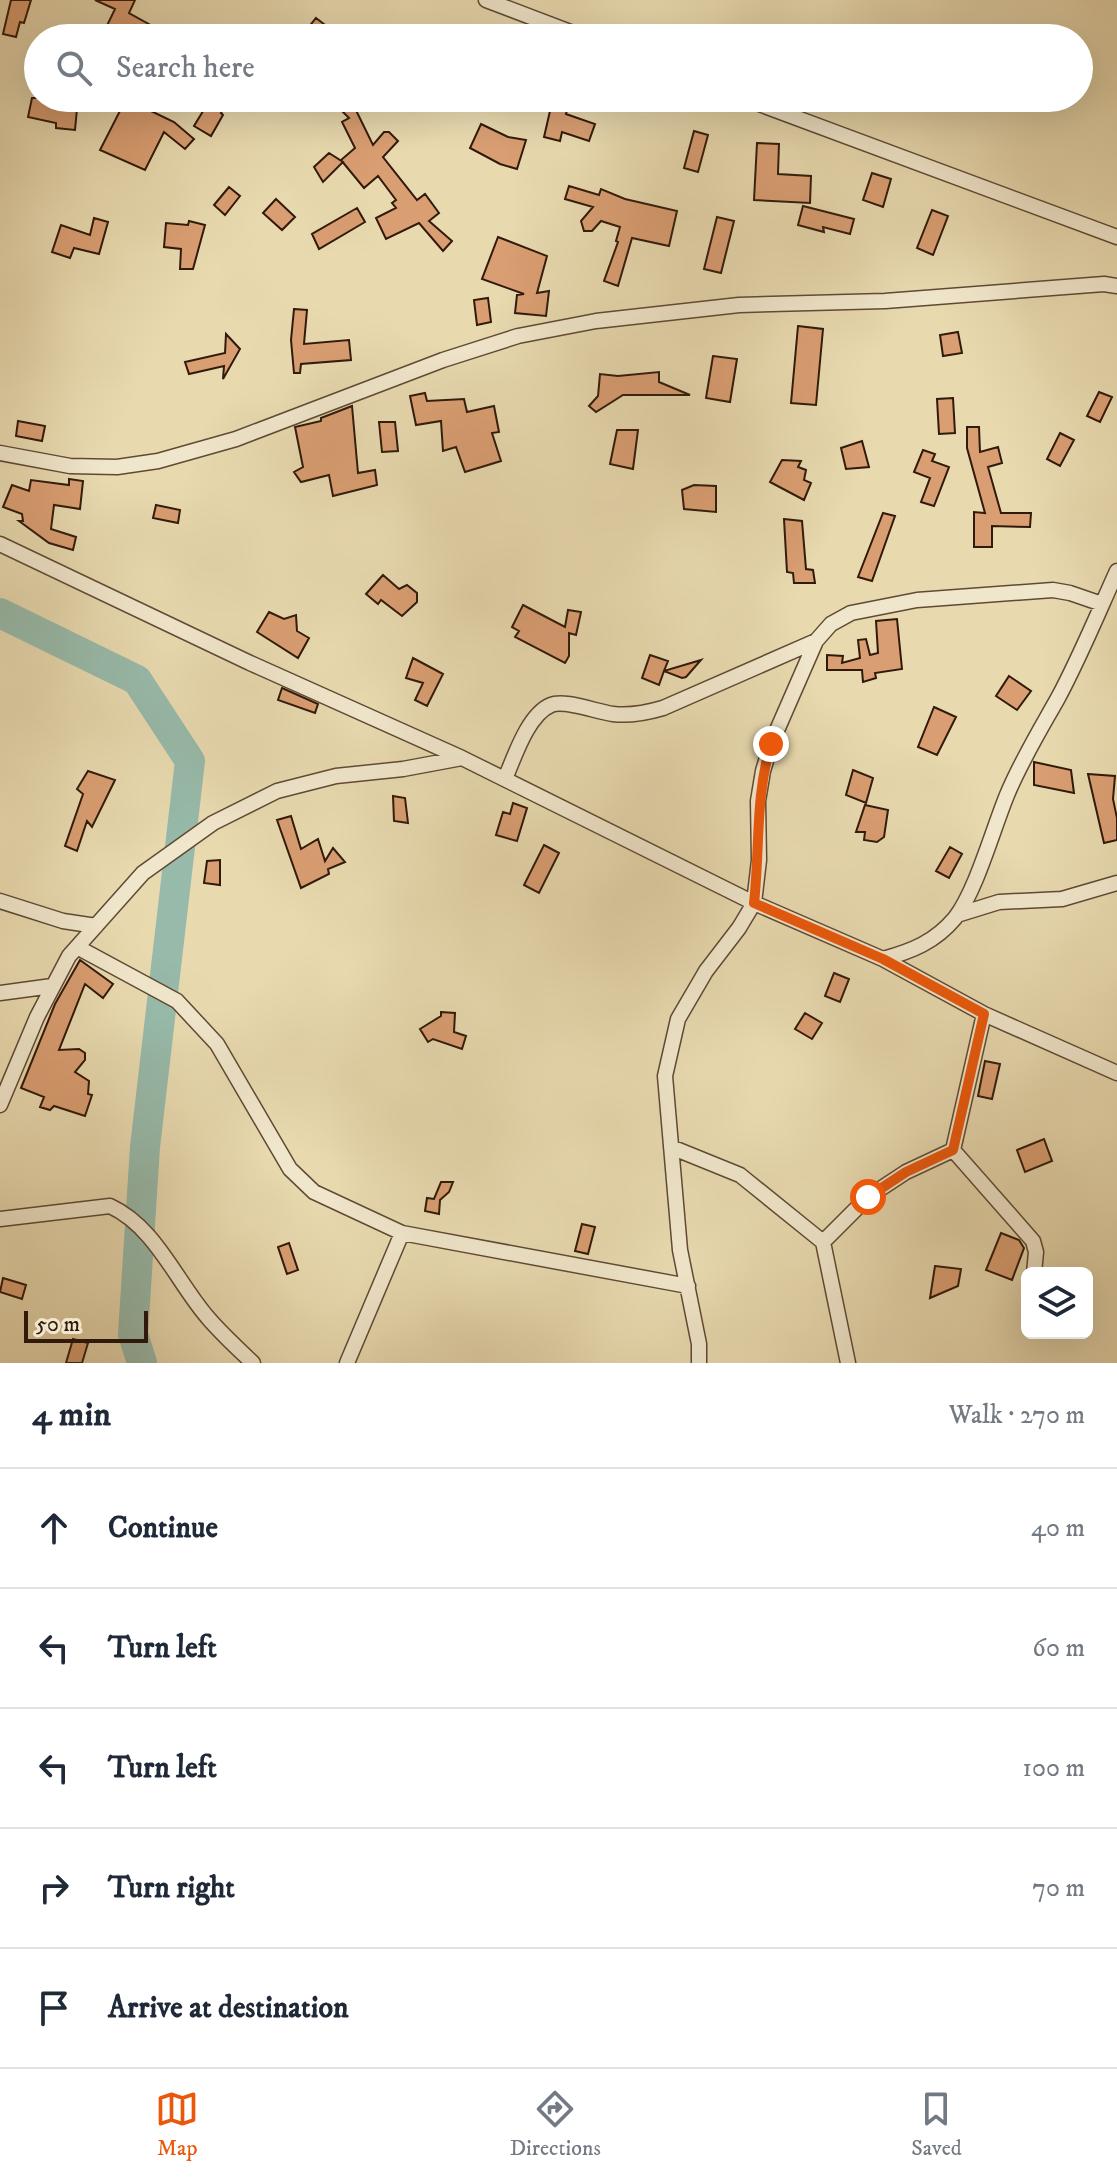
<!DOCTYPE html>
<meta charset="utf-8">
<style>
body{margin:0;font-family:"IM FELL DW Pica",serif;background:#f6f6f7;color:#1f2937}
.controls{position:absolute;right:24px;bottom:24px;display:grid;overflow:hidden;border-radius:12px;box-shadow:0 8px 32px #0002}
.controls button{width:72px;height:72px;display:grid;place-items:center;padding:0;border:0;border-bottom:2px solid #e0e1e3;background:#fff;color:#1f2937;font:40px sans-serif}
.scale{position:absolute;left:24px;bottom:20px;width:124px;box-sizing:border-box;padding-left:8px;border:4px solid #311a0b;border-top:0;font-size:22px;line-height:28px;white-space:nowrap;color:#311a0b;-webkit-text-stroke:6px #f0e6cb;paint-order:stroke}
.stop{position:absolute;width:24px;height:24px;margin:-18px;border:6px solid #ea580c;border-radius:50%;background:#fff}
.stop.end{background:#ea580c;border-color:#fff;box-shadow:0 2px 8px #0008}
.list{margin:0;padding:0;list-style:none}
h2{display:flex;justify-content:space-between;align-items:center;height:104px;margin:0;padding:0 32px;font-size:34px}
h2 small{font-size:26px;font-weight:400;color:#747a83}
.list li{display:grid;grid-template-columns:52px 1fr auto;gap:24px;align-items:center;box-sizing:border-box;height:120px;padding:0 32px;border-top:2px solid #e0e1e3}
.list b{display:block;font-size:30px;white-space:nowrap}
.list em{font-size:26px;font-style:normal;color:#747a83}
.icon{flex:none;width:44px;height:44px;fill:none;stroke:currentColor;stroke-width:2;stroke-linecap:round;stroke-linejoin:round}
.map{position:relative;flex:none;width:1117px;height:1363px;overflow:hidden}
.search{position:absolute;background:#fff;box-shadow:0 8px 32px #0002;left:24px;right:24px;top:24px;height:88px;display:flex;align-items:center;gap:20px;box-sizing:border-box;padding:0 28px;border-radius:44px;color:#747a83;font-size:30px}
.sheet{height:704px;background:#fff}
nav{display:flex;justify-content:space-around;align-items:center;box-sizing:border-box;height:112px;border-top:2px solid #e0e1e3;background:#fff;font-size:22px;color:#747a83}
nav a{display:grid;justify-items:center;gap:4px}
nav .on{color:#ea580c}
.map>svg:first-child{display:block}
</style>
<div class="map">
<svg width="1117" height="1363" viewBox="0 0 1117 1363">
<rect width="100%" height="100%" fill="#e8d9af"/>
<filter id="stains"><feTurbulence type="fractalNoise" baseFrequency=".0025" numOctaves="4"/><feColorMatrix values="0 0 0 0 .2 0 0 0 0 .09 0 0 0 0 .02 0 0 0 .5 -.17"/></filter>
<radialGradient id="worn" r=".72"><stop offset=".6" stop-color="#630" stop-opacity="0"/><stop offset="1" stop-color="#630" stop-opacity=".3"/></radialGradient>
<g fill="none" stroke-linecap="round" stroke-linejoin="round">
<path stroke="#97baaa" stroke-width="30" d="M 0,613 L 137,680 L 190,761 L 145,1147 L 133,1334 L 142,1363"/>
</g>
<path fill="#d99e72" stroke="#311a0b" stroke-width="2" d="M 11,0 L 31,0 L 24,23 L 20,22 L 16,37 L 3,34 Z
M 95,0 L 135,0 L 129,13 L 174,38 L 101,38 L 115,9 Z
M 316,18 L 342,38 L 300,38 Z
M 32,98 L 78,98 L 75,130 L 56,128 L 56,123 L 28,117 Z
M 211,98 L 225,106 L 221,113 L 223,115 L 211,136 L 194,126 Z
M 345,98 L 350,98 L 373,145 L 384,132 L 389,132 L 398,141 L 383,157 L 417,200 L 425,194 L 439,213 L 429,221 L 452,241 L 443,251 L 419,223 L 386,239 L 376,218 L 396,208 L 392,203 L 396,200 L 378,176 L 364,188 L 341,160 L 355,148 L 342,122 L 349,118 L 337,106 Z
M 553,98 L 570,98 L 566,114 L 595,124 L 589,141 L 562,132 L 560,141 L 544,137 Z
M 126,99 L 174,122 L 194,139 L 185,149 L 164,132 L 145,170 L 100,150 Z
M 481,124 L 508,137 L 526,140 L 517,169 L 500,164 L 470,148 Z
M 694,131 L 708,135 L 698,172 L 684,168 Z
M 757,143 L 779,144 L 778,174 L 811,176 L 810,203 L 754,200 Z
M 329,153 L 343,162 L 323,182 L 314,167 Z
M 872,173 L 891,179 L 883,207 L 863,200 Z
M 569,186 L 599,195 L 601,189 L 625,199 L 677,211 L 669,246 L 632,238 L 618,286 L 604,281 L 618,242 L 616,241 L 620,227 L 601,221 L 592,231 L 584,231 L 581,221 L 593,207 L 565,199 Z
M 229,187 L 240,196 L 225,215 L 214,205 Z
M 276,199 L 295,217 L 282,230 L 263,213 Z
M 803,206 L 854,219 L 850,234 L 823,227 L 824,232 L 798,225 Z
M 357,208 L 365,222 L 319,249 L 312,234 Z
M 932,210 L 948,216 L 933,255 L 917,248 Z
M 717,217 L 734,221 L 721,273 L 704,269 Z
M 94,218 L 108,222 L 99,254 L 74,248 L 70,258 L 52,252 L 61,225 L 90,235 Z
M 189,221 L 205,225 L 193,269 L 180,269 L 181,249 L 164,247 L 166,223 L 188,225 Z
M 498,237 L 547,256 L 537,293 L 549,291 L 546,316 L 515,313 L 517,295 L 524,294 L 482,279 Z
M 488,298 L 491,322 L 477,325 L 474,300 Z
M 294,309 L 307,310 L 304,344 L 349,340 L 351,360 L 301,364 L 300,373 L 294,373 L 291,340 Z
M 798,326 L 823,329 L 816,405 L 791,403 Z
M 958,332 L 962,353 L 943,356 L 940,335 Z
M 226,334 L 240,349 L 223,379 L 224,366 L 189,374 L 185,362 L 225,353 Z
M 713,356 L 737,359 L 730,402 L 706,398 Z
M 659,372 L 659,382 L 690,395 L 623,395 L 596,412 L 589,406 L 598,396 L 600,374 L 618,376 Z
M 1099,392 L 1112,397 L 1100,422 L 1087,416 Z
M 425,393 L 427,401 L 464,399 L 467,412 L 494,406 L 499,432 L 492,433 L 501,461 L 465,472 L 456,447 L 443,451 L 441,421 L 416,425 L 410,396 Z
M 953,398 L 955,433 L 939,434 L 937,399 Z
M 352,406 L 358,473 L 375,470 L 377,485 L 333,496 L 329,475 L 301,482 L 294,472 L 303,467 L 295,427 L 321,421 L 321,418 Z
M 18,421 L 45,426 L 42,441 L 16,436 Z
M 379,422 L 395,422 L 398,451 L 382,452 Z
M 967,427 L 979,427 L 980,452 L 998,447 L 1002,463 L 988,467 L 1001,513 L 1031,513 L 1030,527 L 992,526 L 992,547 L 974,547 L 974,512 L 985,513 L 967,448 Z
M 617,430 L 638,430 L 633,469 L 610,464 Z
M 1060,433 L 1074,440 L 1060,466 L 1047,459 Z
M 862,441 L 869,467 L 846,469 L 841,448 Z
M 923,450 L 935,454 L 932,461 L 949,467 L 934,506 L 921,502 L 930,478 L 914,472 Z
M 782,460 L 801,461 L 798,467 L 806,470 L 804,480 L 811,483 L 804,500 L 770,482 Z
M 69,479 L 83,481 L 80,509 L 54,505 L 51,529 L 76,537 L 73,550 L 49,543 L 19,521 L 23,521 L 22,514 L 3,507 L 12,485 L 29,491 L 31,480 L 69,485 Z
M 694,485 L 716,486 L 716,512 L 684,509 L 682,490 Z
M 156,505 L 180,510 L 178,523 L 153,518 Z
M 883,513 L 895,516 L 872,581 L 858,577 Z
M 784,519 L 802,521 L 806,569 L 813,570 L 815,583 L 794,583 L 793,573 L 787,572 Z
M 383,575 L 399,589 L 407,585 L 417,593 L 417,602 L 402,616 L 381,600 L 378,604 L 366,594 Z
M 523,605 L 565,627 L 568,610 L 581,612 L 576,635 L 569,633 L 569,656 L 565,663 L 515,637 L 519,631 L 512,627 Z
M 269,612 L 284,619 L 296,615 L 297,631 L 309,638 L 298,658 L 257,632 Z
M 897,619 L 902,669 L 875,673 L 876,678 L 863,682 L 862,670 L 827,670 L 827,655 L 843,656 L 842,663 L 860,658 L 858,640 L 866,639 L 870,655 L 878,653 L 876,621 Z
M 650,655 L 668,661 L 664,671 L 701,660 L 686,677 L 682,678 L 664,671 L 659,685 L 642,678 Z
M 413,658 L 443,674 L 427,706 L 415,700 L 423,683 L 406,678 Z
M 1009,676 L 1031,691 L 1017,710 L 996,696 Z
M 282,688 L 318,704 L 315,713 L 278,700 Z
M 934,707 L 956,717 L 937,755 L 918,747 Z
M 1034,762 L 1071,770 L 1074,793 L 1034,785 Z
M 853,770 L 873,778 L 866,803 L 846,795 Z
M 88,771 L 115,780 L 92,827 L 87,821 L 77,851 L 65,846 L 83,794 L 77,789 Z
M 1088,774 L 1115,776 L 1113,799 L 1117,818 L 1117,840 L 1104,843 Z
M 393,796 L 405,798 L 408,823 L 394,821 Z
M 513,803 L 527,808 L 517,841 L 496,835 L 503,812 L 510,814 Z
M 865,805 L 888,810 L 884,837 L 877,842 L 864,840 L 865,832 L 856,832 Z
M 291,816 L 301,849 L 318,839 L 325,861 L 333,848 L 345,862 L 328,869 L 329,874 L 301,888 L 277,820 Z
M 544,845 L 559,853 L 539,893 L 524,885 Z
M 950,847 L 962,854 L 949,878 L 936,871 Z
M 220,860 L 220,885 L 204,883 L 207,861 Z
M 80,960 L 113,984 L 103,998 L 85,984 L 59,1050 L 79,1049 L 85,1053 L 85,1060 L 75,1072 L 89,1081 L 88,1094 L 92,1095 L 85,1116 L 54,1106 L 50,1110 L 40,1107 L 44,1097 L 21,1088 L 55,1004 Z
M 834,973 L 849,979 L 840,1002 L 825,996 Z
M 441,1012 L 455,1013 L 454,1032 L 466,1036 L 462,1049 L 433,1039 L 428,1042 L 420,1029 L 441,1016 Z
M 805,1013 L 822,1023 L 812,1039 L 795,1029 Z
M 985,1061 L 1000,1064 L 992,1099 L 978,1096 Z
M 1044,1139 L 1052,1161 L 1025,1172 L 1017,1150 Z
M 441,1182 L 453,1182 L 449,1192 L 440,1200 L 439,1214 L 425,1211 L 427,1198 L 434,1199 Z
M 582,1224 L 595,1227 L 588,1254 L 575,1251 Z
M 1001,1233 L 1019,1240 L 1024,1248 L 1012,1280 L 986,1270 Z
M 289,1243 L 298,1270 L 287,1274 L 278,1247 Z
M 935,1266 L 961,1269 L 958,1286 L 930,1298 Z
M 3,1278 L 26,1285 L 22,1299 L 0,1292 Z
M 73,1339 L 88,1343 L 82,1363 L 66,1363 Z"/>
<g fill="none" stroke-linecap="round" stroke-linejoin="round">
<defs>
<path id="street" d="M 486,0 L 586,38
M 743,98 L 1117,237
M 0,453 L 70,466 L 117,467 L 158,461 L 236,439 L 443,360 L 518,336 L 596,321 L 739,305 L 885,301 L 1104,284 L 1117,286
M 0,544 L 250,663 L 462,758 L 754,903 L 883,959 L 984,1014 L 1117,1073
M 505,779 C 514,758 528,714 551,705 C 564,699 597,712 613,714 C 630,716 646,713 663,708 L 816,641
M 0,901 L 63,921 L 96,926
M 957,915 L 999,902 L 1062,899 L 1117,883
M 77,947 L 177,1001 L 217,1044 L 290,1169 L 314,1192 L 402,1233 L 688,1286
M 883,959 C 912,951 935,942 955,918 C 976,891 993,829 1007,795 C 1021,761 1040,730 1058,698 C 1080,657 1098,613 1117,571
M 0,993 L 52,986
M 0,1105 L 37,1017 L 69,956 L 143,873 L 213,823 L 277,791 L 336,776 L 403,769 L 462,758
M 671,1147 L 740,1175 L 823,1242 L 868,1197 L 906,1172 L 953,1150 L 984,1014
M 953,1150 L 1033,1241 L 1036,1252 L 1034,1273
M 0,1219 L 110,1206 C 156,1227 177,1283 209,1319 C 222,1334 238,1349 253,1363
M 823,1242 L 848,1363
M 347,1363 L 402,1233
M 699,1363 L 699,1344 L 680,1250 L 665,1076 L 678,1019 L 706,971 L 739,928 L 754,903 L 759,860 L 758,801 L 763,771 L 771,744 L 816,641 L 831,624 L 851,613 L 917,600 L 1053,590 L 1070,593 L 1102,604"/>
</defs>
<use href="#street" stroke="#5f4a34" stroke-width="17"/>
<use href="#street" stroke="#f0e6cb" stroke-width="14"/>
</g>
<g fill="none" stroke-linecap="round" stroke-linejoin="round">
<path stroke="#ea580c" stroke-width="10" d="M 771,744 C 755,796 760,850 754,903 L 883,959 L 984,1014 L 953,1150 L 906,1172 L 868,1197"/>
</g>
<rect width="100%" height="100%" filter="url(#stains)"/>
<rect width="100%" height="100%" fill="url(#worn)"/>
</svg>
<div class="controls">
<button><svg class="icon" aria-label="layers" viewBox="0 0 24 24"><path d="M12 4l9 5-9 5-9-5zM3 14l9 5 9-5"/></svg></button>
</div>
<div class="scale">50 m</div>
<div class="stop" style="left:868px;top:1197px"></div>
<div class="stop end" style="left:771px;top:744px"></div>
<div class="search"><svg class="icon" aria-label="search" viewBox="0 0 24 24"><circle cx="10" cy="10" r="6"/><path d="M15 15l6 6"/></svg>Search here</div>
</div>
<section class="sheet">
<h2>4 min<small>Walk · 270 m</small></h2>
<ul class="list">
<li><svg class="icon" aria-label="ahead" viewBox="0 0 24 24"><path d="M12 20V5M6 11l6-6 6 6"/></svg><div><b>Continue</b></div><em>40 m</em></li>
<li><svg class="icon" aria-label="left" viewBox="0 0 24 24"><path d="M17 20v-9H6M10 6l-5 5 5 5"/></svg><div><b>Turn left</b></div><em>60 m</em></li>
<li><svg class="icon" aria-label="left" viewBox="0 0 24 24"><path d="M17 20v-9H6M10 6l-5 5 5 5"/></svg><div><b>Turn left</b></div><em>100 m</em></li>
<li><svg class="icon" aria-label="right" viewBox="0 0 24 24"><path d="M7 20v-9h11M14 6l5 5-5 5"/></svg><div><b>Turn right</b></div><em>70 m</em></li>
<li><svg class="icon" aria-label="arrive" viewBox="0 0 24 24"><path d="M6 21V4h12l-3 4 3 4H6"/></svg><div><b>Arrive at destination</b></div></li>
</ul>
</section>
<nav>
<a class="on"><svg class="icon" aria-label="map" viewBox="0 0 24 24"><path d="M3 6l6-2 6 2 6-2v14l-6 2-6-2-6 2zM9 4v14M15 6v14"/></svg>Map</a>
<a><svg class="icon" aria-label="directions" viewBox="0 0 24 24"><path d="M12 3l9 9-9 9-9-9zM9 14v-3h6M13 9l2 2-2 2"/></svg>Directions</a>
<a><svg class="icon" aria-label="saved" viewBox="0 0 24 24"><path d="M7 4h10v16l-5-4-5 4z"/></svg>Saved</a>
</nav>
